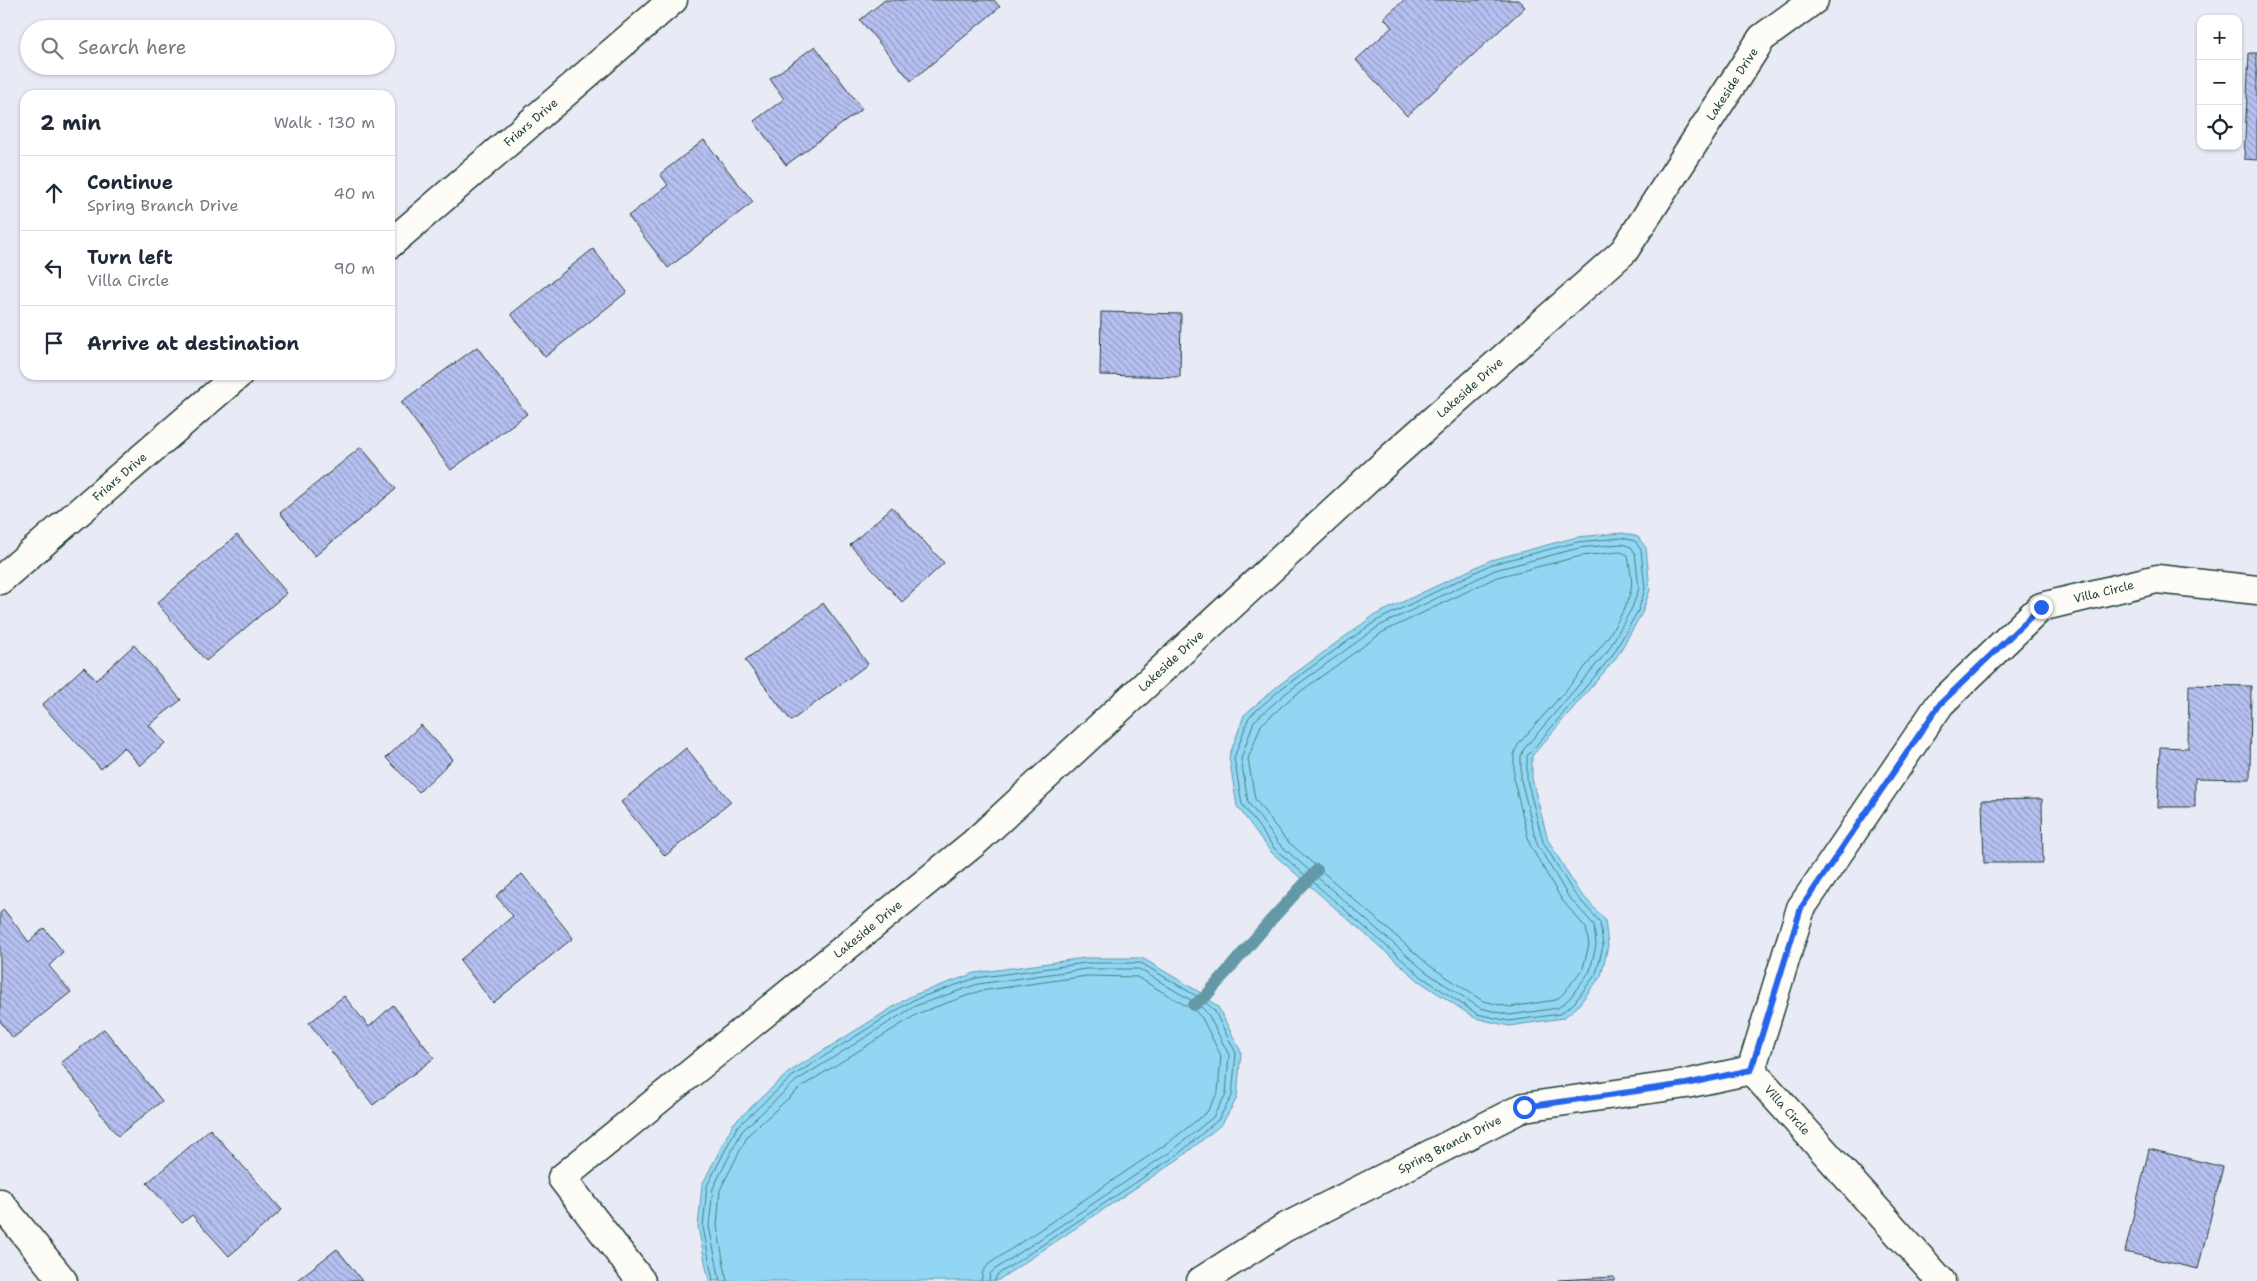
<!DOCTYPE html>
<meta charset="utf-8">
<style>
body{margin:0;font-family:"Shantell Sans",sans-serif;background:#f6f6f7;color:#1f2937}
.controls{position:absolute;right:15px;top:15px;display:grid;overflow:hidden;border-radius:10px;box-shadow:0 1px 4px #0004}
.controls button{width:45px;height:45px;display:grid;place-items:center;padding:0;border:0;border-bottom:1px solid #e0e1e3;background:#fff;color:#1f2937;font:25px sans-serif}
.stop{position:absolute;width:15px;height:15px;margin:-11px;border:4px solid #2563eb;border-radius:50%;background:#fff}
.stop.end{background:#2563eb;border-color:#fff;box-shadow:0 1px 5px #0008}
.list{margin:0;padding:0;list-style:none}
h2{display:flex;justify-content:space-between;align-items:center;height:65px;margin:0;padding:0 20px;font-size:21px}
h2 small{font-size:16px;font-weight:400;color:#747a83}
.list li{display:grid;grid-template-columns:32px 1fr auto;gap:15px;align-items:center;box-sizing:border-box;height:75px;padding:0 20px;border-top:1px solid #e0e1e3}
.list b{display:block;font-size:19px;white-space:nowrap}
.list p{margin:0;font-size:16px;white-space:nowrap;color:#747a83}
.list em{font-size:16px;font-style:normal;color:#747a83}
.icon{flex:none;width:28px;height:28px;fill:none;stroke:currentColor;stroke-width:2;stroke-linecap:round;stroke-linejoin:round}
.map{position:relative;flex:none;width:2257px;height:1281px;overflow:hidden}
.search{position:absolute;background:#fff;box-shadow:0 1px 4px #0004;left:20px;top:20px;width:375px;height:55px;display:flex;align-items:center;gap:12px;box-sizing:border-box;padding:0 18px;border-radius:28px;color:#747a83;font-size:19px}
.panel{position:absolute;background:#fff;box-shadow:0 1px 4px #0004;left:20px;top:90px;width:375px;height:290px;border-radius:15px}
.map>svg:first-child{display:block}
</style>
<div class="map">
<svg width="2257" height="1281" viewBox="0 0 2257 1281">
<defs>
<pattern id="building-back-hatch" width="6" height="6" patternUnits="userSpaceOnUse" patternTransform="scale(1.25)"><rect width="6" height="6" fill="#b7c0f1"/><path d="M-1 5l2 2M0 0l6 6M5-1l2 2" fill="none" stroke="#949dc4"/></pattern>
</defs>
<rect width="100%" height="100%" fill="#e8eaf5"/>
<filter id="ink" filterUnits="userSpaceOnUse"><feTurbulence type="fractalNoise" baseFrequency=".02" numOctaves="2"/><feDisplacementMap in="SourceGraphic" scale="10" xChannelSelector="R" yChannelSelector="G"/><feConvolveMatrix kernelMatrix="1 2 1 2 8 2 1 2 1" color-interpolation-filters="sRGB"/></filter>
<g filter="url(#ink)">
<path fill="#91d7f3" stroke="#6399a7" d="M 1623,533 L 1638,537 L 1646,548 L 1650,590 L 1642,613 L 1616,658 L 1532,756 L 1532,779 L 1548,840 L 1577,889 L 1605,920 L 1608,946 L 1601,976 L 1577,1007 L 1563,1018 L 1509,1026 L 1475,1018 L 1419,981 L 1271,852 L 1237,806 L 1229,757 L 1244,715 L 1279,685 L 1373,616 L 1491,560 L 1577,537 Z
M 1085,958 L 1142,958 L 1206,996 L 1218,1007 L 1241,1052 L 1237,1098 L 1222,1124 L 1180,1158 L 997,1281 L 709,1281 L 698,1227 L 702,1185 L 733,1124 L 789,1072 L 911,996 L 975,973 Z"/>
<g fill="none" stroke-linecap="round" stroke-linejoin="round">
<path stroke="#4d7b80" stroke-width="1" d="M 1623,538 L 1635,541 L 1641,550 L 1645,589 L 1638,611 L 1612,656 L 1527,756 L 1527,780 L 1543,842 L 1573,892 L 1600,922 L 1603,946 L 1596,974 L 1574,1003 L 1560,1014 L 1509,1021 L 1477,1014 L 1422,977 L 1274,848 L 1242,804 L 1234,758 L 1249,717 L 1282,688 L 1376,621 L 1492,564 L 1578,542 Z
M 1622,544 L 1631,547 L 1635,553 L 1639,588 L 1632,608 L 1607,652 L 1524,749 L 1521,756 L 1521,780 L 1537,844 L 1568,896 L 1594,925 L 1596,945 L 1590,971 L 1569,999 L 1558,1008 L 1510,1015 L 1480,1008 L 1426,972 L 1279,844 L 1248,802 L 1241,759 L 1254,721 L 1286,693 L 1379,626 L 1495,570 L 1579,548 Z
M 1621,552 L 1628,555 C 1629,565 1633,579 1631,590 C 1620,637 1550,706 1518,745 L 1514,754 L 1514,781 L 1530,845 L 1562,900 L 1586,928 L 1589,945 L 1583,968 L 1564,993 L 1556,1000 L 1510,1007 L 1483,1001 L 1430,966 L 1285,839 L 1255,799 L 1248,759 L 1261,725 L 1290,699 L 1383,632 L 1497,577 L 1581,556 Z
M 713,1281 L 703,1227 L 707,1186 L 737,1127 L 793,1076 L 913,1000 L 976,978 L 1086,963 L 1141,963 L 1203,1000 L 1214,1010 L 1236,1053 L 1232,1096 L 1218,1120 L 1177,1155 L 997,1275 L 995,1281
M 720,1281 L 709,1226 L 713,1188 L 742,1131 L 796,1081 L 915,1006 L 978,984 L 1086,969 L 1139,969 L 1199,1005 L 1208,1014 L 1229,1055 L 1226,1094 L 1213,1117 L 1173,1150 L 994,1270 L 990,1274 L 989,1281
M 727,1281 L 717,1226 L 720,1190 L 748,1135 L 801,1087 L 919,1013 L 980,991 L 1087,976 L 1137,977 L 1195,1011 L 1202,1018 L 1221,1056 L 1218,1092 L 1207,1112 L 1168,1143 L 989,1264 L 983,1271 L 981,1281"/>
<path stroke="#6399a7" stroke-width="12" d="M 1194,1005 L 1206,996 L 1271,920 L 1317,870"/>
</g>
<path fill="url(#building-back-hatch)" stroke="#1f3d34" d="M 885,0 L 994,0 L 1000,7 L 911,81 L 860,20 Z
M 1404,0 L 1518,0 L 1525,7 L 1407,116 L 1356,60 L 1392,27 L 1384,18 Z
M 815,46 L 862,109 L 786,165 L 754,121 L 784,99 L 770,79 Z
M 2249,53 L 2257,53 L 2257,160 L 2244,159 Z
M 704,140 L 753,202 L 668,268 L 628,216 L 668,185 L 660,174 Z
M 593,249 L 627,292 L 545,357 L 511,314 Z
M 1101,312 L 1181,314 L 1180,377 L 1100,375 Z
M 477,347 L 527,414 L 451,470 L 401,402 Z
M 361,447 L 396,489 L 315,556 L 280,513 Z
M 892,507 L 944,563 L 902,602 L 850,545 Z
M 237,535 L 287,593 L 206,661 L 157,603 Z
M 823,603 L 868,664 L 791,721 L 745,660 Z
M 134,645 L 181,700 L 149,725 L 165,743 L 140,766 L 124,747 L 101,769 L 42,705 L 84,667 L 96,680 Z
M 2189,685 L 2251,686 L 2250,779 L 2195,778 L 2195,807 L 2158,807 L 2160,747 L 2188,748 Z
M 421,725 L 453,759 L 419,792 L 386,758 Z
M 686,748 L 731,802 L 665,856 L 621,802 Z
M 2042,799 L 2043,863 L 1984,863 L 1982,800 Z
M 522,874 L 573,938 L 493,1003 L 460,960 L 513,916 L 496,896 Z
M 4,910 L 29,942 L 44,928 L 63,952 L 49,966 L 71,992 L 13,1038 L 0,1021 L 0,913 Z
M 344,996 L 369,1027 L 393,1005 L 434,1058 L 373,1105 L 309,1023 Z
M 104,1029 L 162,1101 L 118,1136 L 61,1063 Z
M 210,1129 L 282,1210 L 229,1256 L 192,1215 L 182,1223 L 147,1183 Z
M 2149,1149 L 2223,1167 L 2198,1269 L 2125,1252 Z
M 337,1249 L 362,1281 L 298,1281 L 297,1280 Z
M 1614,1277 L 1614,1281 L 1558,1281 L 1558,1280 Z"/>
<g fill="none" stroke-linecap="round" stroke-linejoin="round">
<defs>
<g id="minor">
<path id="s1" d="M 390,244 L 673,0"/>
<path id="s2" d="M 0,580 L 238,375"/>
<path id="s3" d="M 1751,1070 L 1801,908 L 1940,704 L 2041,607 L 2157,579 L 2257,590"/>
<path id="s4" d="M 1751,1070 L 1941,1281"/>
<path d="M 0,1203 L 63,1281"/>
<path id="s5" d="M 641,1281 L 562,1178 L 974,843 L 1393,456 L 1624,251 L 1762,38 L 1814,0"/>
<path id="s6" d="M 1201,1281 L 1284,1228 L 1524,1107 L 1686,1084 L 1751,1070"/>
</g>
</defs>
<use href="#minor" stroke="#1f3d34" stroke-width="31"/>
<use href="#minor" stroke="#fdfcf7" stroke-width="28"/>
</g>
</g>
<g fill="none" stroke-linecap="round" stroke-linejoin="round" filter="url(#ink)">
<path stroke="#2563eb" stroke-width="6" d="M 1524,1107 L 1686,1084 L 1751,1070 L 1801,908 L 1940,704 L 2041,607"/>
</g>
<g text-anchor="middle" stroke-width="5" stroke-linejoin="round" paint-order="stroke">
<g font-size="12" fill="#1f3d34" stroke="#fdfcf7">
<text dy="4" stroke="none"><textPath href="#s5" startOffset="1739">Lakeside Drive</textPath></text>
<text dy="4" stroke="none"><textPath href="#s1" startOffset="186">Friars Drive</textPath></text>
<text dy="4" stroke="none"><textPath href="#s5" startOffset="1334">Lakeside Drive</textPath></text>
<text dy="4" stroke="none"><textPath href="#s2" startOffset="158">Friars Drive</textPath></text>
<text dy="4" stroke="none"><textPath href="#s3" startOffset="621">Villa Circle</textPath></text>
<text dy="4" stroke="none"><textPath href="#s5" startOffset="929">Lakeside Drive</textPath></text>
<text dy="4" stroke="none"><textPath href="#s5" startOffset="524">Lakeside Drive</textPath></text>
<text dy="4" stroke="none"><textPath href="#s4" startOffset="54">Villa Circle</textPath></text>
<text dy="4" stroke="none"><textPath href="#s6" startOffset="284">Spring Branch Drive</textPath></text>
</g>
</g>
</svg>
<div class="controls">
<button>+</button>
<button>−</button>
<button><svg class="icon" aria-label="locate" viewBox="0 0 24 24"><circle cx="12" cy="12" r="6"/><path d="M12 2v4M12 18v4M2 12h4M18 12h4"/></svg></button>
</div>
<div class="stop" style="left:1524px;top:1107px"></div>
<div class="stop end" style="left:2041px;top:607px"></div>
<div class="search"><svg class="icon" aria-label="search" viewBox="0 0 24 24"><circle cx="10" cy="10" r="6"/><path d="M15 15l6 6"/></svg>Search here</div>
<section class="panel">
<h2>2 min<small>Walk · 130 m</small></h2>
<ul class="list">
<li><svg class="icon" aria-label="ahead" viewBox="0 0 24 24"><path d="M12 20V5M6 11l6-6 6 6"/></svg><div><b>Continue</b><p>Spring Branch Drive</p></div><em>40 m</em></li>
<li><svg class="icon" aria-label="left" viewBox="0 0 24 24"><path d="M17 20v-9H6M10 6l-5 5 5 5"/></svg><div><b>Turn left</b><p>Villa Circle</p></div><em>90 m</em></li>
<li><svg class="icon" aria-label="arrive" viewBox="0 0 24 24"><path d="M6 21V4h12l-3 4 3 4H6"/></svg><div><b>Arrive at destination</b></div></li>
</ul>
</section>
</div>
